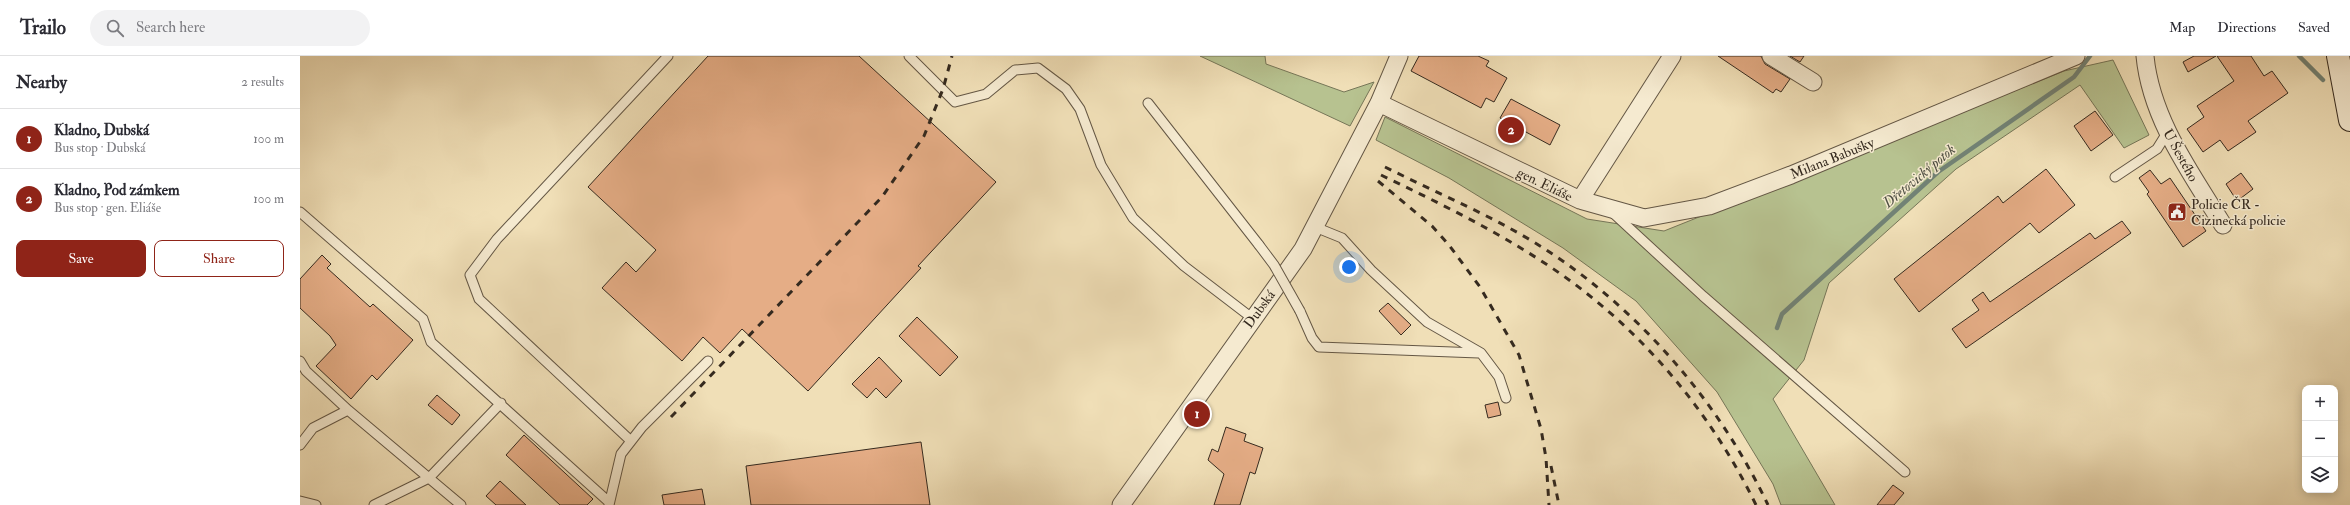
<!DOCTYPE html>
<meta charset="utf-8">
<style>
body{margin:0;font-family:"IM FELL Double Pica",serif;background:#f2f2f3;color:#2b2b33}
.controls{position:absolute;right:12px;bottom:12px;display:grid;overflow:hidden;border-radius:8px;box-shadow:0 2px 10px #0003}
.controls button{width:36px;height:36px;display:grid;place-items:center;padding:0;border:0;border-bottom:1px solid #e1e1e2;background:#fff;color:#2b2b33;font:20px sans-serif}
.you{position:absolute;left:1049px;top:211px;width:14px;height:14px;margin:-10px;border:3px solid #fff;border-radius:50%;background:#1a73e8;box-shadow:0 0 0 6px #1a73e833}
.badge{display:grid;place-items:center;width:26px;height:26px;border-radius:50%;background:#8f2418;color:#fff;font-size:13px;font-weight:700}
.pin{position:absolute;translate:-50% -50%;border:2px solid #fff;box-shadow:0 1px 4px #0006}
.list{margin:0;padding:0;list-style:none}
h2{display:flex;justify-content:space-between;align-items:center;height:52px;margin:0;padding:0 16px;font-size:17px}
h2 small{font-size:13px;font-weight:400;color:#7c7c81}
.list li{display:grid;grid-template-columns:26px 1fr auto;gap:12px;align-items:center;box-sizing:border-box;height:60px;padding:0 16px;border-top:1px solid #e1e1e2}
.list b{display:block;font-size:15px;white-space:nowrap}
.list p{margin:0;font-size:13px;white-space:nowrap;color:#7c7c81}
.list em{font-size:13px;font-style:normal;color:#7c7c81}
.actions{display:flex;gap:8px;padding:12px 16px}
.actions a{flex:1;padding:9px 0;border:1px solid #8f2418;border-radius:8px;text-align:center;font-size:14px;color:#8f2418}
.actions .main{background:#8f2418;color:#fff}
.icon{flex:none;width:22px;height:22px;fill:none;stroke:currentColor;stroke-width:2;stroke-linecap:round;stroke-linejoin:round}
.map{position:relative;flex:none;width:2050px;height:449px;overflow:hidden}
header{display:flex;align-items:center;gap:24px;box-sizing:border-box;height:56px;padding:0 20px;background:#fff;border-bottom:1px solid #e1e1e2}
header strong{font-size:19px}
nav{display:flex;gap:22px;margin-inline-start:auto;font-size:14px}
.search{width:280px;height:36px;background:#f2f2f3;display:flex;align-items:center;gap:10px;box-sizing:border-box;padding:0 14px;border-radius:22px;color:#7c7c81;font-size:15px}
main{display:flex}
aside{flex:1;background:#fff}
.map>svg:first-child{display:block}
</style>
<header>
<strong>Trailo</strong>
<div class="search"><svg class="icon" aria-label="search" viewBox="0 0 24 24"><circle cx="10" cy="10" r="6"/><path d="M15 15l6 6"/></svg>Search here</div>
<nav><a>Map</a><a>Directions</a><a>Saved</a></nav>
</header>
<main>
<aside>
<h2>Nearby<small>2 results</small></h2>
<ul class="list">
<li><span class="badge">1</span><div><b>Kladno, Dubská</b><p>Bus stop · Dubská</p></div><em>100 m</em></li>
<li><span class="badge">2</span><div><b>Kladno, Pod zámkem</b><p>Bus stop · gen. Eliáše</p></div><em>100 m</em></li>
</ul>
<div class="actions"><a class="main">Save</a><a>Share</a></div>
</aside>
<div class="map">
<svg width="2050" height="449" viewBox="0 0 2050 449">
<rect width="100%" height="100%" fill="#f0dfb7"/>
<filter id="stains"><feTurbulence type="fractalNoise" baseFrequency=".005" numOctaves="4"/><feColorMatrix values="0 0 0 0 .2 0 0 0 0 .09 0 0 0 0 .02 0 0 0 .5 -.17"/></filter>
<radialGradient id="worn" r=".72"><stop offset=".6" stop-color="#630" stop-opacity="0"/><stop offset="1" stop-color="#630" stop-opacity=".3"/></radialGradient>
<path fill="#b7c290" stroke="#767658" d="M 900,0 L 965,0 L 966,8 L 1044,36 L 1074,26 L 1050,70 Z
M 1813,4 L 1849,79 L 1824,92 L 1780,29 L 1656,113 L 1529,227 L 1504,304 L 1473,343 L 1535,449 L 1481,449 L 1473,428 L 1417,336 L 1336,245 L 1263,192 L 1149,122 L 1076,84 L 1085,61 L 1287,163 L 1364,175 L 1764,15 Z"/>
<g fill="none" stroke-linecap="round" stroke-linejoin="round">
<path stroke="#728275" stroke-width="4.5" d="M 1999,0 L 2023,24
M 1477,272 L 1482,258 L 1638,116 L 1774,21 L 1790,0"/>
</g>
<path fill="#e5ad86" stroke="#352a1f" d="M 408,0 L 559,0 L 696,126 L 618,210 L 621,212 L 508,335 L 442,273 L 420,297 L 403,281 L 382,305 L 302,232 L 326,206 L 336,216 L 356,194 L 288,131 Z
M 1119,0 L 1178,0 L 1189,5 L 1186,10 L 1207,22 L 1194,46 L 1186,42 L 1181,52 L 1111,15 Z
M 1418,0 L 1461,0 L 1465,8 L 1490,23 L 1481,36 L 1476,33 L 1473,37 Z
M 1490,0 L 1504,0 L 1500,6 Z
M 1894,0 L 1916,0 L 1888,16 L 1883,6 Z
M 1917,0 L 1951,0 L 1964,20 L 1972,15 L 1988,37 L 1948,65 L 1956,76 L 1928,95 L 1920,84 L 1903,96 L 1887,73 L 1904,61 L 1897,50 L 1934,25 Z
M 1211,43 L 1260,69 L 1250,89 L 1200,62 Z
M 1795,55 L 1813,79 L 1791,95 L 1774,70 Z
M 1746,113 L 1775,149 L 1739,177 L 1730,167 L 1619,256 L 1594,223 L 1698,140 L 1703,147 Z
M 1850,114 L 1861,128 L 1870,122 L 1906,175 L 1883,191 L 1847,138 L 1849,136 L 1839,122 Z
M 1941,117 L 1953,133 L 1937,145 L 1926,128 Z
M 1822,165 L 1831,177 L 1666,292 L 1652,273 L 1679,254 L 1672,244 L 1683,236 L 1690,246 L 1790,177 L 1795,183 Z
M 22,199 L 31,208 L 27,212 L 70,251 L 73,248 L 113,284 L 77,324 L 72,319 L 51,343 L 16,310 L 36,289 L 30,280 L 0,252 L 0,223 Z
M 1088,247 L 1111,269 L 1101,279 L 1079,255 Z
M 617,261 L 658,301 L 640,320 L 599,280 Z
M 579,301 L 602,325 L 586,342 L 576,332 L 567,342 L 552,328 Z
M 137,339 L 160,359 L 152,369 L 128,349 Z
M 1198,346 L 1201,359 L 1188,362 L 1185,349 Z
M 926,371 L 946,378 L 944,385 L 963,392 L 955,418 L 950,416 L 940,449 L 914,449 L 924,418 L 908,404 L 912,393 L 918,396 Z
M 224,379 L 293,443 L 287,449 L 260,449 L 206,399 Z
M 621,386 L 630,449 L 451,449 L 446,410 Z
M 200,425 L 226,449 L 196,449 L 186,440 Z
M 1593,429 L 1604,437 L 1594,449 L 1577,449 Z
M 402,433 L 405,449 L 364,449 L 362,439 Z"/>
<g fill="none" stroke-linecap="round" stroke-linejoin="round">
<defs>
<path id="service" d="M 609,0 L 655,46 L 686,38 L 715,14 L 738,12 L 766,33 L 780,53 L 801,109 L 833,162 L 884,210 L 952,262
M 848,47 L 959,189
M 1815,121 L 1857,93 L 1867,77
M 0,156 L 123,263 L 131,286 L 309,446
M 1313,157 L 1403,240 L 1605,416
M 1015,171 L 1042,182 L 1071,214 L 1127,266 L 1181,297 L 1199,321 L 1206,342
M 1000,255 L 1012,282 L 1019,291 L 1179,297
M 0,305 L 6,315 L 48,354
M 331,385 L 179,243 L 170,219 L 197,183 L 368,0
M 0,389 L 13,372 L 48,354 L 161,449
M 0,445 L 16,449
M 74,449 L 129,422 L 201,347
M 309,449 L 321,398 L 342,371 L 408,305"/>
<path id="minor" d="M 1471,0 L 1513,26
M 1845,0 C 1851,63 1891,117 1923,169
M 1079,47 L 1280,144 L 1344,162 L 1409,150 L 1491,119 L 1776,0
M 1280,144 L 1372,0
M 821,449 L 1003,193 L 1079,47 L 1099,0"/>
<path id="secondary" d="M 2038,0 L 2050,64"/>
</defs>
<use href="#service" stroke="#645745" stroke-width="11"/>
<use href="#minor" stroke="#645745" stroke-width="19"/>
<use href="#secondary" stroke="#352a1f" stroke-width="24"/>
<use href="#service" stroke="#f5ead0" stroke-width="9"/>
<use href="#minor" stroke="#f5ead0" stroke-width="17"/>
<use href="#secondary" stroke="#f5ead0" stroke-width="22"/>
<path stroke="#352a1f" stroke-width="3" stroke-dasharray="7 7" stroke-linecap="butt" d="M 1085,111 C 1141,139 1200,163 1251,197 C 1344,259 1420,348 1468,449
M 1081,119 C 1137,146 1193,173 1246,208 C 1336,267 1409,352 1456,449
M 1078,125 L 1132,170 L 1149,189 L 1180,231 L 1219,299 L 1241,373 L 1246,402 L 1249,449
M 371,361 L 582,141 L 624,80 L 643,33 L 652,0
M 1251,410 L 1259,449"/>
<defs>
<path id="service-bridge" d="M 959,189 L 974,209 L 1000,255"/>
</defs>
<use href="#service-bridge" stroke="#645745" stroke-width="11" stroke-linecap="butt"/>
<use href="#service-bridge" stroke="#f5ead0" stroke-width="9"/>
</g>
<defs>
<symbol id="civic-square" viewBox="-11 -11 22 22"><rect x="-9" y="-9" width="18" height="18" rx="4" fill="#8f2418" stroke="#f5ead0"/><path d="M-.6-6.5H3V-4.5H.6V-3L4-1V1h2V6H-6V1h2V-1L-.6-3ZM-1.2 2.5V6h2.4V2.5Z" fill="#fff"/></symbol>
</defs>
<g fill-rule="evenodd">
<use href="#civic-square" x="1866" y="145" width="22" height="22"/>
</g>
<g text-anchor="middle" stroke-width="3" stroke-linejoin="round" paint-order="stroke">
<g font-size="14" fill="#352a1f" stroke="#f5ead0">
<text transform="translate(1881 99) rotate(61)" y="5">U Šestého</text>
<text transform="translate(1532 102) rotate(-22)" y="5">Milana Babušky</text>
<text transform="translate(1245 128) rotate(26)" y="5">gen. Eliáše</text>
<text transform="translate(959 253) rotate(-54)" y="5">Dubská</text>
</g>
<g font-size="14" fill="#352a1f" stroke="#f5ead0" text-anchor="start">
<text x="1891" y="153">Policie ČR -<tspan x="1891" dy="16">Cizinecká policie</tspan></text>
</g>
<g font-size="15" font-style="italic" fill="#4e4f43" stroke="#f5ead0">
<text transform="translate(1619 120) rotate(-40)" y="5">Dřetovický potok</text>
</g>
</g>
<rect width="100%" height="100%" filter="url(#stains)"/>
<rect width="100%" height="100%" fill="url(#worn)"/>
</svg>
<div class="controls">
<button>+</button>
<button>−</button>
<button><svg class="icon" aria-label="layers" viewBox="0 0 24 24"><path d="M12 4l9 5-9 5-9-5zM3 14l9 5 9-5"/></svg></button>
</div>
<div class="you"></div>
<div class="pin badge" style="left:897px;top:358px">1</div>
<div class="pin badge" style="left:1211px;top:74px">2</div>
</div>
</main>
